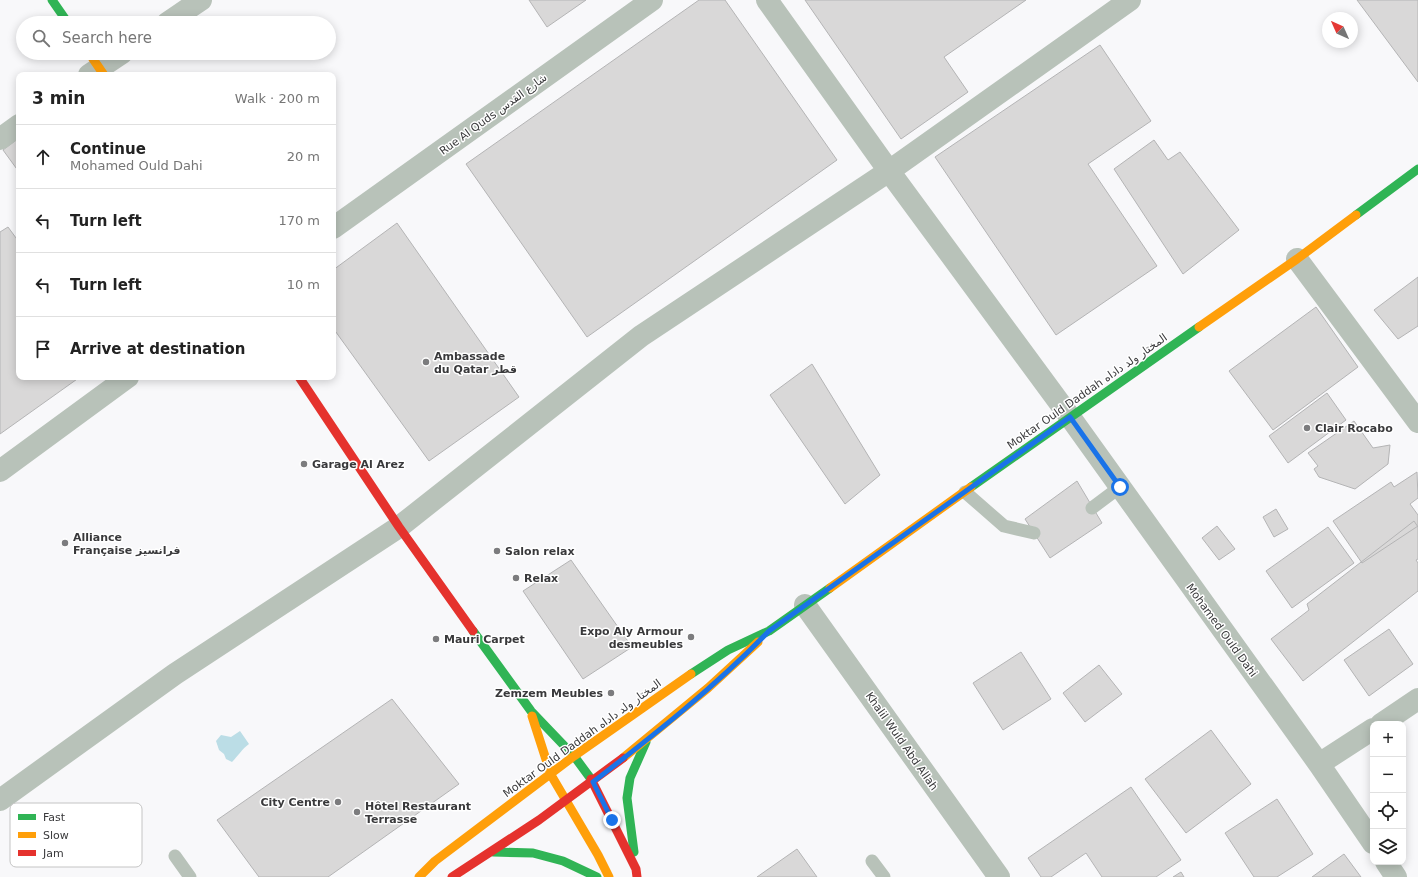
<!DOCTYPE html>
<meta charset="utf-8">
<style>
body{margin:0;font-family:"DejaVu Sans","Noto Sans Arabic",sans-serif;background:#f2f2f2;color:#222}
.controls{position:absolute;right:12px;bottom:12px;display:grid;overflow:hidden;border-radius:8px;box-shadow:0 2px 10px #0003}
.controls button{width:36px;height:36px;display:grid;place-items:center;padding:0;border:0;border-bottom:1px solid #e0e0e0;background:#fff;color:#222;font:20px sans-serif}
.compass{position:absolute;left:1322px;top:12px;width:36px;height:36px;border-radius:50%;background:#fff;box-shadow:0 2px 10px #0003;rotate:315deg}
.stop{position:absolute;width:12px;height:12px;margin:-9px;border:3px solid #1a73e8;border-radius:50%;background:#fff}
.stop.end{background:#1a73e8;border-color:#fff;box-shadow:0 1px 4px #0008}
.list{margin:0;padding:0;list-style:none}
h2{display:flex;justify-content:space-between;align-items:center;height:52px;margin:0;padding:0 16px;font-size:17px}
h2 small{font-size:13px;font-weight:400;color:#767676}
.list li{display:grid;grid-template-columns:26px 1fr auto;gap:12px;align-items:center;box-sizing:border-box;height:64px;padding:0 16px;border-top:1px solid #e0e0e0}
.list b{display:block;font-size:15px;white-space:nowrap}
.list p{margin:0;font-size:13px;white-space:nowrap;color:#767676}
.list em{font-size:13px;font-style:normal;color:#767676}
.icon{flex:none;width:22px;height:22px;fill:none;stroke:currentColor;stroke-width:2;stroke-linecap:round;stroke-linejoin:round}
.map{position:relative;flex:none;width:1418px;height:877px;overflow:hidden}
.search{position:absolute;background:#fff;box-shadow:0 2px 10px #0003;left:16px;top:16px;width:320px;height:44px;display:flex;align-items:center;gap:10px;box-sizing:border-box;padding:0 14px;border-radius:22px;color:#767676;font-size:15px}
.panel{position:absolute;background:#fff;box-shadow:0 2px 10px #0003;left:16px;top:72px;width:320px;height:308px;border-radius:8px}
.map>svg:first-child{display:block}
</style>
<div class="map">
<svg width="1418" height="877" viewBox="0 0 1418 877">
<rect width="100%" height="100%" fill="#f8f8fa"/>
<path fill="#bbdde6" d="M 240,731 L 249,744 C 242,749 238,756 232,762 L 226,759 L 224,754 L 219,750 L 216,741 L 221,735 L 231,737 Z"/>
<path fill="#d9d8d8" stroke="#b4b4b5" d="M 529,0 L 586,0 L 547,27 Z
M 699,0 L 725,0 L 837,160 L 587,337 L 466,164 Z
M 805,0 L 1026,0 L 944,57 L 968,92 L 901,139 Z
M 1357,0 L 1418,0 L 1418,82 Z
M 1100,45 L 1151,121 L 1088,164 L 1157,266 L 1056,335 L 935,157 Z
M 19,138 L 19,172 L 3,150 Z
M 1154,140 L 1168,160 L 1180,152 L 1239,230 L 1183,274 L 1114,169 Z
M 397,223 L 519,397 L 429,461 L 333,328 L 333,270 Z
M 8,227 L 19,242 L 19,377 L 80,377 L 0,434 L 0,232 Z
M 1418,277 L 1418,326 L 1398,339 L 1374,310 Z
M 1316,307 L 1358,367 L 1273,430 L 1229,371 Z
M 812,364 L 880,475 L 845,504 L 770,395 Z
M 1327,393 L 1346,420 L 1288,463 L 1269,436 Z
M 1354,421 L 1373,448 L 1390,445 L 1388,464 L 1355,489 L 1319,477 L 1314,469 L 1318,466 L 1308,453 Z
M 1417,472 L 1418,498 L 1410,504 L 1418,515 L 1418,526 L 1362,563 L 1333,521 L 1391,482 L 1394,487 Z
M 1077,481 L 1102,523 L 1050,558 L 1025,519 Z
M 1276,509 L 1288,529 L 1274,537 L 1263,517 Z
M 1414,521 L 1418,527 L 1418,559 L 1416,560 L 1418,563 L 1418,591 L 1303,681 L 1271,639 L 1309,610 L 1307,604 Z
M 1217,526 L 1235,549 L 1219,560 L 1202,538 Z
M 1328,527 L 1354,563 L 1292,608 L 1266,571 Z
M 571,560 L 632,647 L 583,679 L 523,591 Z
M 1389,629 L 1413,664 L 1369,696 L 1344,660 Z
M 1021,652 L 1051,699 L 1003,730 L 973,683 Z
M 1099,665 L 1122,694 L 1085,722 L 1063,693 Z
M 392,699 L 459,784 L 328,877 L 259,877 L 217,820 Z
M 1211,730 L 1251,784 L 1186,833 L 1145,779 Z
M 1131,787 L 1181,860 L 1156,877 L 1102,877 L 1086,853 L 1051,877 L 1041,877 L 1028,858 Z
M 1277,799 L 1313,854 L 1277,877 L 1254,877 L 1225,833 Z
M 797,849 L 817,877 L 757,877 Z
M 1344,854 L 1361,877 L 1312,877 Z
M 1181,872 L 1184,877 L 1173,877 Z"/>
<g fill="none" stroke-linecap="round" stroke-linejoin="round">
<path stroke="#b8c2b9" stroke-width="13" d="M 965,492 L 1004,526 L 1034,533
M 1092,508 L 1120,487
M 175,856 L 190,877
M 872,861 L 884,877"/>
<path stroke="#b8c2b9" stroke-width="22" d="M 767,0 L 889,171 L 1070,417 L 1319,764 L 1373,843
M 167,23 L 201,0
M 89,75 L 122,53
M 0,139 L 19,125
M 333,228 L 652,0
M 1297,259 L 1418,422
M 0,471 L 128,377
M 805,605 L 999,877
M 1381,724 L 1418,699
M 1319,764 L 1373,729
M 0,800 L 175,674 L 399,527 L 641,336 L 889,171 L 1130,0
M 1386,862 L 1396,877"/>
<path stroke="#30b455" stroke-width="9" d="M 52,0 L 68,23
M 1356,215 L 1418,169
M 971,487 L 1199,327
M 473,631 L 531,711 L 574,756 L 591,779
M 691,674 L 728,650 L 769,631 L 830,588
M 493,852 L 533,853 L 563,861 L 597,877
M 634,852 L 627,798 L 630,778 L 646,742"/>
<path stroke="#ff9f0a" stroke-width="9" d="M 89,53 L 104,75
M 1199,327 L 1297,259 L 1356,215
M 830,588 L 971,487
M 532,716 L 551,775 L 598,855 L 609,877
M 623,758 L 708,688 L 758,642
M 419,877 L 435,861 L 574,756 L 691,674"/>
<path stroke="#e5322d" stroke-width="9" d="M 299,377 L 399,527 L 473,631
M 591,779 L 636,869 L 637,877
M 452,877 L 539,820 L 623,758"/>
</g>
<g fill="none" stroke-linecap="round" stroke-linejoin="round">
<path stroke="#1a73e8" stroke-width="5" d="M 612,820 L 593,782 C 654,735 715,687 769,631 L 1070,417 L 1120,487"/>
</g>
<g fill="#7c7c7e" stroke="#fff" stroke-width="1.5">
<circle cx="426" cy="362" r="4"/>
<circle cx="1307" cy="428" r="4"/>
<circle cx="304" cy="464" r="4"/>
<circle cx="65" cy="543" r="4"/>
<circle cx="497" cy="551" r="4"/>
<circle cx="516" cy="578" r="4"/>
<circle cx="691" cy="637" r="4"/>
<circle cx="436" cy="639" r="4"/>
<circle cx="611" cy="693" r="4"/>
<circle cx="338" cy="802" r="4"/>
<circle cx="357" cy="812" r="4"/>
</g>
<g text-anchor="middle" stroke-width="3" stroke-linejoin="round" paint-order="stroke">
<g font-size="11" fill="#39393b" stroke="#fff">
<text transform="translate(493 114) rotate(-36)" y="4">Rue Al Quds شارع القدس</text>
<text transform="translate(1087 391) rotate(-35)" y="4">Moktar Ould Daddah المختار ولد داداه</text>
<text transform="translate(1222 630) rotate(54)" y="4">Mohamed Ould Dahi</text>
<text transform="translate(582 738) rotate(-36)" y="4">Moktar Ould Daddah المختار ولد داداه</text>
<text transform="translate(902 741) rotate(55)" y="4">Khalil Wuld Abd Allah</text>
</g>
<g font-size="11" font-weight="bold" fill="#39393b" stroke="#fff" text-anchor="start">
<text x="434" y="360">Ambassade<tspan x="434" dy="13">du Qatar قطر</tspan></text>
<text x="1315" y="432">Clair Rocabo</text>
<text x="312" y="468">Garage Al Arez</text>
<text x="73" y="541">Alliance<tspan x="73" dy="13">Française فرانسيز</tspan></text>
<text x="505" y="555">Salon relax</text>
<text x="524" y="582">Relax</text>
<text x="683" y="635" text-anchor="end">Expo Aly Armour<tspan x="683" dy="13">desmeubles</tspan></text>
<text x="444" y="643">Mauri Carpet</text>
<text x="603" y="697" text-anchor="end">Zemzem Meubles</text>
<text x="330" y="806" text-anchor="end">City Centre</text>
<text x="365" y="810">Hôtel Restaurant<tspan x="365" dy="13">Terrasse</tspan></text>
</g>
</g>
<rect x="10" y="803" width="132" height="64" rx="6" fill="#fff" stroke="#c4c4c4" stroke-width="1"/>
<rect x="18" y="814" width="18" height="6" fill="#30b455"/>
<rect x="18" y="832" width="18" height="6" fill="#ff9f0a"/>
<rect x="18" y="850" width="18" height="6" fill="#e5322d"/>
<g font-size="11" fill="#39393b">
<text x="43" y="821">Fast</text>
<text x="43" y="839">Slow</text>
<text x="43" y="857">Jam</text>
</g>
</svg>
<div class="controls">
<button>+</button>
<button>−</button>
<button><svg class="icon" aria-label="locate" viewBox="0 0 24 24"><circle cx="12" cy="12" r="6"/><path d="M12 2v4M12 18v4M2 12h4M18 12h4"/></svg></button>
<button><svg class="icon" aria-label="layers" viewBox="0 0 24 24"><path d="M12 4l9 5-9 5-9-5zM3 14l9 5 9-5"/></svg></button>
</div>
<svg class="compass" viewBox="-18 -18 36 36"><path d="M0-13l5 13h-10z" fill="#e53935"/><path d="M0 13l5-13h-10z" fill="#767676"/></svg>
<div class="stop" style="left:1120px;top:487px"></div>
<div class="stop end" style="left:612px;top:820px"></div>
<div class="search"><svg class="icon" aria-label="search" viewBox="0 0 24 24"><circle cx="10" cy="10" r="6"/><path d="M15 15l6 6"/></svg>Search here</div>
<section class="panel">
<h2>3 min<small>Walk · 200 m</small></h2>
<ul class="list">
<li><svg class="icon" aria-label="ahead" viewBox="0 0 24 24"><path d="M12 20V5M6 11l6-6 6 6"/></svg><div><b>Continue</b><p>Mohamed Ould Dahi</p></div><em>20 m</em></li>
<li><svg class="icon" aria-label="left" viewBox="0 0 24 24"><path d="M17 20v-9H6M10 6l-5 5 5 5"/></svg><div><b>Turn left</b></div><em>170 m</em></li>
<li><svg class="icon" aria-label="left" viewBox="0 0 24 24"><path d="M17 20v-9H6M10 6l-5 5 5 5"/></svg><div><b>Turn left</b></div><em>10 m</em></li>
<li><svg class="icon" aria-label="arrive" viewBox="0 0 24 24"><path d="M6 21V4h12l-3 4 3 4H6"/></svg><div><b>Arrive at destination</b></div></li>
</ul>
</section>
</div>
